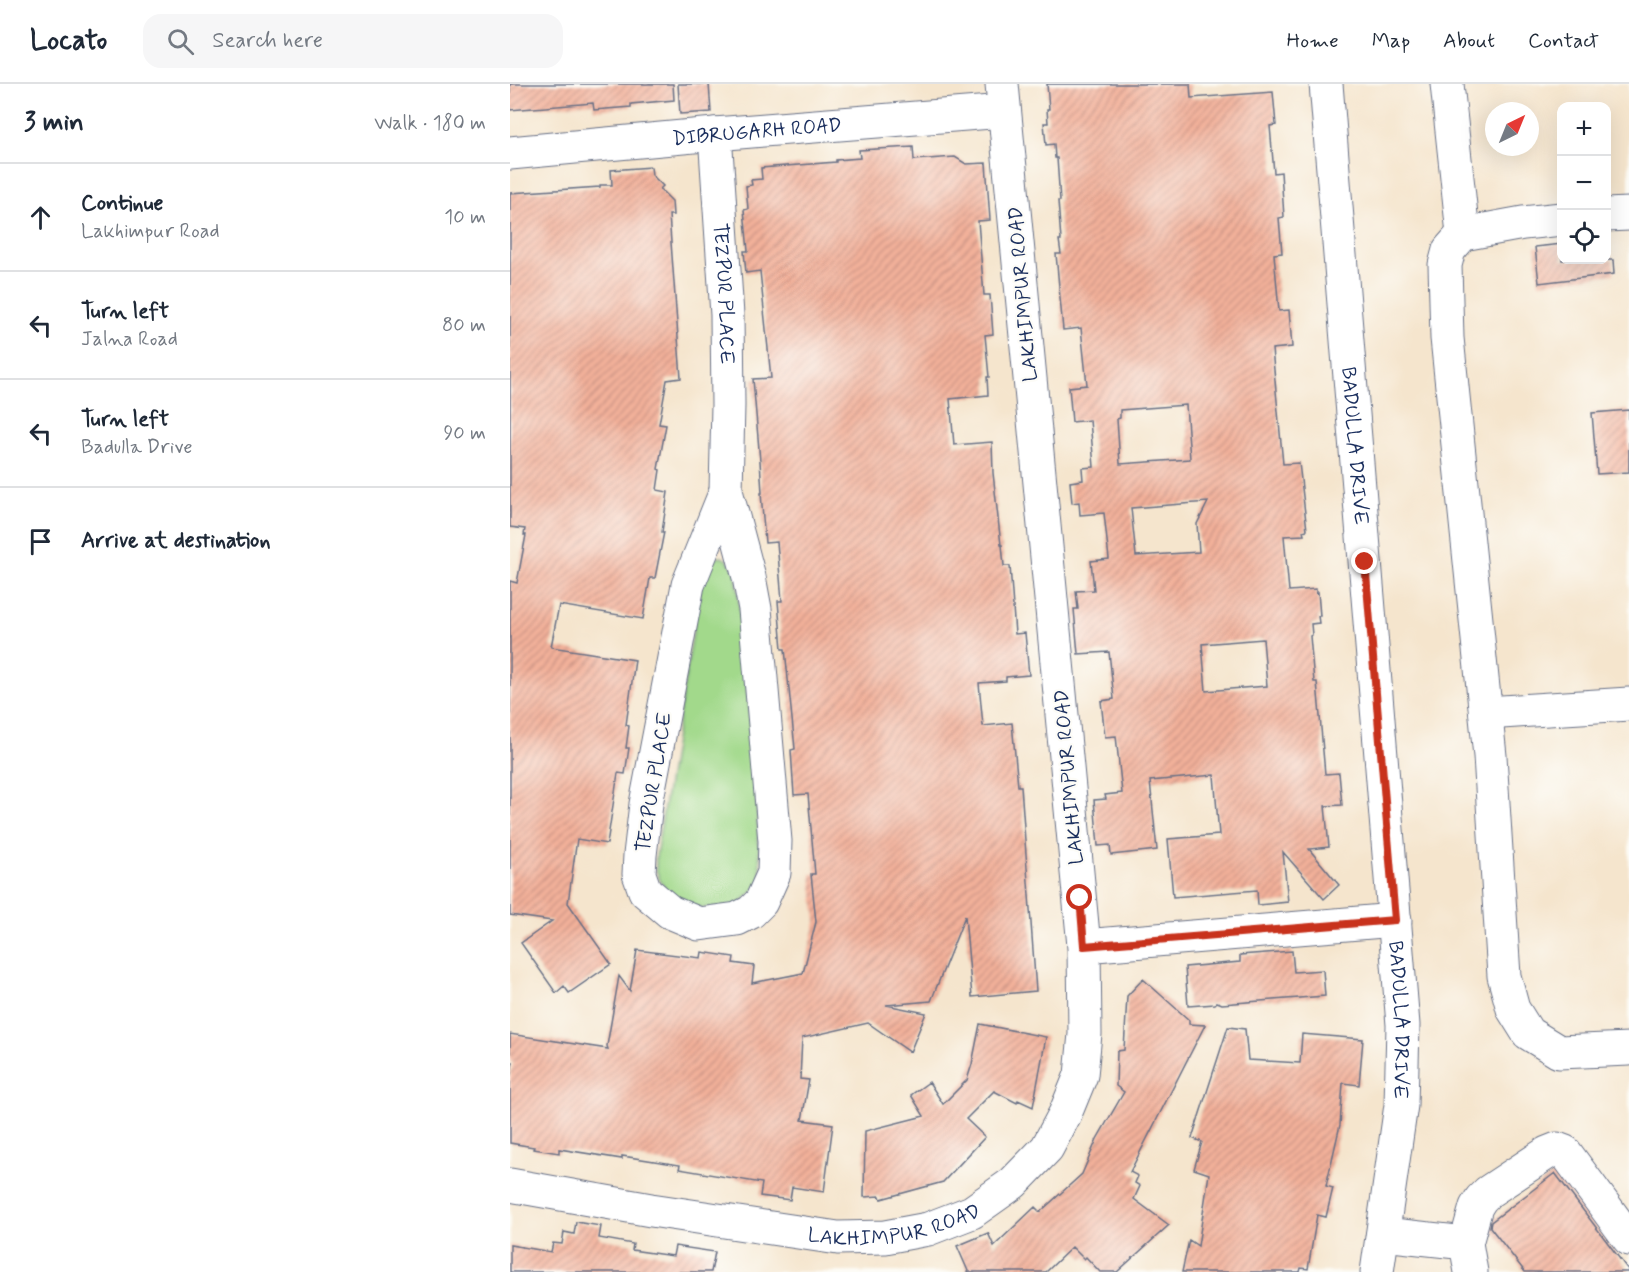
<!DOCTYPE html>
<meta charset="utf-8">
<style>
body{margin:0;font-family:Mynerve,sans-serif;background:#f6f6f7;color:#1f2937}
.controls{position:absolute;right:18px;top:18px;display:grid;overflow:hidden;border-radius:12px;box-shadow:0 6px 24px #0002}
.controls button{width:54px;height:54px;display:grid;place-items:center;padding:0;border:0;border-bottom:2px solid #e0e1e3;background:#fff;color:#1f2937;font:30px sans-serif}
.compass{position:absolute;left:975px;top:18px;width:54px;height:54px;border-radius:50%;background:#fff;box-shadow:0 6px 24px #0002;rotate:43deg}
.stop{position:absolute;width:18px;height:18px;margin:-14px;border:4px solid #c8321e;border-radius:50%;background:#fff}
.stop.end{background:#c8321e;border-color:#fff;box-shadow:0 2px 6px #0008}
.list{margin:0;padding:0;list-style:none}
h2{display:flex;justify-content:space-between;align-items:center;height:78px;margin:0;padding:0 24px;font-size:26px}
h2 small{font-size:20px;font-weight:400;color:#747a83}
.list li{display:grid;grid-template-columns:39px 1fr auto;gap:18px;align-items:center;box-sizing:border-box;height:108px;padding:0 24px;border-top:2px solid #e0e1e3}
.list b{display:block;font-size:22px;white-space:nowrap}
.list p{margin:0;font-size:20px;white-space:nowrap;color:#747a83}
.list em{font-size:20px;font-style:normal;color:#747a83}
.icon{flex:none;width:33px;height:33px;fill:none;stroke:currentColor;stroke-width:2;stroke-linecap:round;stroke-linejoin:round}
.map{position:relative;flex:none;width:1119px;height:1188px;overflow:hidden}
header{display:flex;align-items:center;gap:36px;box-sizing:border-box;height:84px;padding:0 30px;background:#fff;border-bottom:2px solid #e0e1e3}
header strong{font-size:28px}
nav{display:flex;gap:33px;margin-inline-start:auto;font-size:21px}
.search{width:420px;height:54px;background:#f6f6f7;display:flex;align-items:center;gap:15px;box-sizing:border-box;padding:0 21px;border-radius:18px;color:#747a83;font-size:22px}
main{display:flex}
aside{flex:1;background:#fff}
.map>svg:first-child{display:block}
</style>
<header>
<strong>Locato</strong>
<div class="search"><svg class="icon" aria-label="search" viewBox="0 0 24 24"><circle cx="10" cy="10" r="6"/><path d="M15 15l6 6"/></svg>Search here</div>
<nav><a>Home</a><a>Map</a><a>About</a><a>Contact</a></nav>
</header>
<main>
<aside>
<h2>3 min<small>Walk · 180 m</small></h2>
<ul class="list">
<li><svg class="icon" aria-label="ahead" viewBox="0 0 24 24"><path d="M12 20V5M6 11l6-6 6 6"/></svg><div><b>Continue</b><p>Lakhimpur Road</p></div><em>10 m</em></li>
<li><svg class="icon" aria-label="left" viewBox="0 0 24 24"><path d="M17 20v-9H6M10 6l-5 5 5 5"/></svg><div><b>Turn left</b><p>Jalna Road</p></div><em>80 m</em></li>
<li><svg class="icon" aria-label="left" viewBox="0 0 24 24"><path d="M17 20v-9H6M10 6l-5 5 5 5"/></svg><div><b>Turn left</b><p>Badulla Drive</p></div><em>90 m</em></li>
<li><svg class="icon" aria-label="arrive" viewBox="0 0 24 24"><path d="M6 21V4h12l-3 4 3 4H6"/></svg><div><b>Arrive at destination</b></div></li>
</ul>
</aside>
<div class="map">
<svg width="1119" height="1188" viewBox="0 0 1119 1188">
<defs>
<pattern id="building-hatch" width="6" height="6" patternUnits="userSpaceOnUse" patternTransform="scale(1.5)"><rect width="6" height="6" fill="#f3b19a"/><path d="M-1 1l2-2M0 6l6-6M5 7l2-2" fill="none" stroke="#c49081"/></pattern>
</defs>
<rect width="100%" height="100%" fill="#fdfcf7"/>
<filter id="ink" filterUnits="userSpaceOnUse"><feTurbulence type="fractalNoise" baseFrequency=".0167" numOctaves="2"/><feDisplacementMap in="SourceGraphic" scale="12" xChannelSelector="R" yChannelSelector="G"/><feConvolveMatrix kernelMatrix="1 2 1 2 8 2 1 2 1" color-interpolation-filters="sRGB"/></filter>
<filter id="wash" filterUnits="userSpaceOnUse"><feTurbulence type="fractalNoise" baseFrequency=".008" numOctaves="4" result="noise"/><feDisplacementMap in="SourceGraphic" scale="24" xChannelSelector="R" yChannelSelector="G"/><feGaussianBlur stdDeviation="1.35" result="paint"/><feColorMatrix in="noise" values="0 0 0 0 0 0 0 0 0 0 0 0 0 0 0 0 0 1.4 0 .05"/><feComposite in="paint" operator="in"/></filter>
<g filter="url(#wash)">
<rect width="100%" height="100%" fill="#f5e5cd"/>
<path fill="#a2d98b" stroke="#5e8474" stroke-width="1.5" d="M 212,473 L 218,477 L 226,488 L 244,678 L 251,799 L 224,825 L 177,823 L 156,807 L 149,794 L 146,785 L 146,772 L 193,487 L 206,474 Z"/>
<g id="blocks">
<path fill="url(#building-hatch)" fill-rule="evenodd" d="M 0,0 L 163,0 L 164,16 L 121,20 L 121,23 L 84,26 L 83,19 L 0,26 Z
M 168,0 L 199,0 L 201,28 L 170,30 Z
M 537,0 L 680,0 L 681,14 L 763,8 L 766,41 L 760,42 L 764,89 L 771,88 L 774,133 L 769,134 L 772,169 L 764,170 L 769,227 L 779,226 L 782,263 L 762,265 L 773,380 L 789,379 L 797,446 L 793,447 L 794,451 L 774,452 L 779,507 L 806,505 L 806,509 L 808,508 L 810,532 L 808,532 L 809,539 L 801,540 L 802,551 L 800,552 L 804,598 L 807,598 L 815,690 L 829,689 L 832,721 L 815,722 L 819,763 L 799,765 L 829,801 L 814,815 L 773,768 L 778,818 L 748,821 L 747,806 L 663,813 L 658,755 L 709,751 L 704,691 L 640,697 L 647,766 L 601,771 L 600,761 L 588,762 L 584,716 L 596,715 L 595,711 L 612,709 L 606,652 L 595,653 L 591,617 L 604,615 L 599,568 L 568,570 L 564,525 L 568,525 L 566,507 L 584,506 L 581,477 L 599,475 L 594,429 L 570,431 L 569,418 L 562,419 L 560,398 L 573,396 L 572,384 L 584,383 L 580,336 L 562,338 L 559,303 L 577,301 L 571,244 L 553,246 L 546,170 L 551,170 L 549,156 L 551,156 L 548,117 L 550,117 L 547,74 L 545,74 L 544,60 L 536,61 L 534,39 L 538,39 L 537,25 L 539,25 ZM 676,321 L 680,375 L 610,380 L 607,335 L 610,334 L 610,326 ZM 698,418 L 687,440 L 689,468 L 626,472 L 621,424 ZM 753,555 L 757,602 L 696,607 L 692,560 Z
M 403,63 L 404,76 L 445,73 L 456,80 L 476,79 L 480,136 L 468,137 L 474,211 L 480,211 L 483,250 L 475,251 L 479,293 L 477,293 L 478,311 L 440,315 L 444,361 L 482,358 L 483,389 L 491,461 L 492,461 L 494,482 L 500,482 L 505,550 L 515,549 L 519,591 L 496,593 L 496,597 L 469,599 L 473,642 L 502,639 L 508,702 L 511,702 L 526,907 L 462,913 L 455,832 L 421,917 L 376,921 L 416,929 L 400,968 L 358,939 L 292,954 L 290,995 L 299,996 L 292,1036 L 323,1040 L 314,1108 L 282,1103 L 280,1116 L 250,1112 L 252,1099 L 169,1085 L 170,1081 L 112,1072 L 112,1075 L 49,1065 L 49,1069 L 23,1065 L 24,1063 L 0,1059 L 0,994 L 3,978 L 0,978 L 0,950 L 98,965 L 97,962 L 109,892 L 120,907 L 127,866 L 191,874 L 192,868 L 224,873 L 223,879 L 244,882 L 242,899 L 293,889 L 306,838 L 301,790 L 305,790 L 298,710 L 284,711 L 281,666 L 285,665 L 275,565 L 272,565 L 268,517 L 272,517 L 267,458 L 255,459 L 251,409 L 252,409 L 250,377 L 243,295 L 261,294 L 250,187 L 236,189 L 234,167 L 238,167 L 234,126 L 238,125 L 236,102 L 242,101 L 241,96 L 252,95 L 251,84 L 326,78 L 326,76 L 350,74 L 349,66 Z
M 141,83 L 142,91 L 153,102 L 150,105 L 162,117 L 163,131 L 159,131 L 171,294 L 157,296 L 149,340 L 156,341 L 148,385 L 150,386 L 147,406 L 158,408 L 152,448 L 154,448 L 145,494 L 140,494 L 133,535 L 49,521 L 41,563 L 125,576 L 116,641 L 119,642 L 116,664 L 119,664 L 115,690 L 108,689 L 97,760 L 67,755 L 58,819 L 101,880 L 59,909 L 54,902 L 46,909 L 11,859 L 42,837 L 0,831 L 0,497 L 7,499 L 16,451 L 14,451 L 15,445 L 0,443 L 0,109 L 90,103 L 90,101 L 102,101 L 101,86 Z
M 1052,160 L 1052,176 L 1103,176 L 1104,190 L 1029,199 L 1025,163 Z
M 1119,326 L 1119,388 L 1087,390 L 1082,329 Z
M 782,867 L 784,888 L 813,886 L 815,912 L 712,920 L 707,918 L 705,920 L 678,922 L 675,883 L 730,878 L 730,871 Z
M 633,895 L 679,936 L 679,940 L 695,941 L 620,1088 L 628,1092 L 625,1099 L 630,1102 L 624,1115 L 659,1141 L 607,1188 L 590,1188 L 576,1173 L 574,1175 L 562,1163 L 536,1188 L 457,1188 L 458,1187 L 447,1162 L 478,1149 L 484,1162 L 525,1123 L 530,1128 L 572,1090 L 587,1055 L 614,1008 L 606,1002 L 607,967 L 614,966 L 617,912 Z
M 470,940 L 536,953 L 523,1023 L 508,1016 L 507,1019 L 484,1007 L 456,1035 L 475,1053 L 433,1098 L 371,1115 L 370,1112 L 354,1113 L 355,1047 L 414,1032 L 401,1011 L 419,998 L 433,1020 L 457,996 L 462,980 Z
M 718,943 L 735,945 L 738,976 L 790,979 L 792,950 L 853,955 L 849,1001 L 833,999 L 830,1041 L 816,1102 L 823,1104 L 816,1133 L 807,1131 L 798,1185 L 791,1184 L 790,1188 L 672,1188 L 679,1156 L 688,1162 L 699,1090 L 684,1085 L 692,1058 L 682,1054 Z
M 1045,1089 L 1119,1187 L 1119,1188 L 1015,1188 L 980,1143 L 981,1138 Z
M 66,1138 L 91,1142 L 89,1154 L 123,1160 L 122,1166 L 163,1172 L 165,1162 L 205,1168 L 201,1188 L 0,1188 L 0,1161 L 41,1168 L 43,1159 L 52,1160 L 54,1148 L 64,1150 Z"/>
</g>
</g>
<g filter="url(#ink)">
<use href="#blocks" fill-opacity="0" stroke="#676f85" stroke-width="1.5"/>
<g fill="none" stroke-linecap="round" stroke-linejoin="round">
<defs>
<g id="minor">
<path id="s1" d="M 816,0 L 893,941 L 891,1021 L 867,1188"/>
<path d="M 937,0 L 953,150"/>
<path id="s2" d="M 205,50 L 217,231 L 218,321 L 216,407"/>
<path id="s3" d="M 0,69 L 205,50 L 494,27"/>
<path d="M 1096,131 L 1119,130"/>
<path d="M 1052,135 L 1013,139 L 953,150 L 939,166 L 935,181 L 937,254 L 980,672 L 994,892 L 1003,925 L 1018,949 L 1049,968 L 1119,965"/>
<path d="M 216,407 L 239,493 L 245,525 L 265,757 L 264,789 L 251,818 L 241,828 L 227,835 L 189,840 L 160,828 L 135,807 L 129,790 L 130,771 L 136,720 L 178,501 Z"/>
<path d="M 976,629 L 1119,620"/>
<path d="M 574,862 L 885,836"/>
<path id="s4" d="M 0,1101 L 141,1126 L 328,1154 L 375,1153 L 418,1145 L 462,1128 L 503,1099 L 537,1064 L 555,1030 L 571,991 L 575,950 L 574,862 L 492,0"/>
<path d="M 873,1150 L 956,1159 L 961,1188"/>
<path d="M 956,1159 L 966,1123 L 971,1115 L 978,1108 L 1037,1069 L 1047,1065 L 1055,1068 L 1119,1155"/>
</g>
</defs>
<use href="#minor" stroke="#676f85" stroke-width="35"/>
<use href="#minor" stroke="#fff" stroke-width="33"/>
</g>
</g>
<g fill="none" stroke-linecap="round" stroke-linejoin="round" filter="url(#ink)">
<path stroke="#c8321e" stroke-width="8" d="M 570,814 L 574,862 L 885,836 L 855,478"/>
</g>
<g text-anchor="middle" stroke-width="4.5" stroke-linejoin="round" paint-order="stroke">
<g font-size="20" fill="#1b2f5e" stroke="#fdfcf7">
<text dy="7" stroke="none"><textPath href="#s3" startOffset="248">DIBRUGARH ROAD</textPath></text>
<text transform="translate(512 210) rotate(-95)" y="7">LAKHIMPUR ROAD</text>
<text dy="7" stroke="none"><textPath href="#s2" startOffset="160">TEZPUR PLACE</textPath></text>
<text dy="7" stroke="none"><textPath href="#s1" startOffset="363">BADULLA DRIVE</textPath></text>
<text transform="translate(558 693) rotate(-95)" y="7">LAKHIMPUR ROAD</text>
<text transform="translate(143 698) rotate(-81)" y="7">TEZPUR PLACE</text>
<text dy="7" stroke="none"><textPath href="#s1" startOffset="939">BADULLA DRIVE</textPath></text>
<text dy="7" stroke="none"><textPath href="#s4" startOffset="390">LAKHIMPUR ROAD</textPath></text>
</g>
</g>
</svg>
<div class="controls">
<button>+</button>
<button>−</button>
<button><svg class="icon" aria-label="locate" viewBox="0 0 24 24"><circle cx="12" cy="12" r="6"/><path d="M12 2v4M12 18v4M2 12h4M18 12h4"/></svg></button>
</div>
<svg class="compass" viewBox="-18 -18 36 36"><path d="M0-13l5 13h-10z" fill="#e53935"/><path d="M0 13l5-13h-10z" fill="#747a83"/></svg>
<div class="stop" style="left:570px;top:814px"></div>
<div class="stop end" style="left:855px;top:478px"></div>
</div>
</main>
